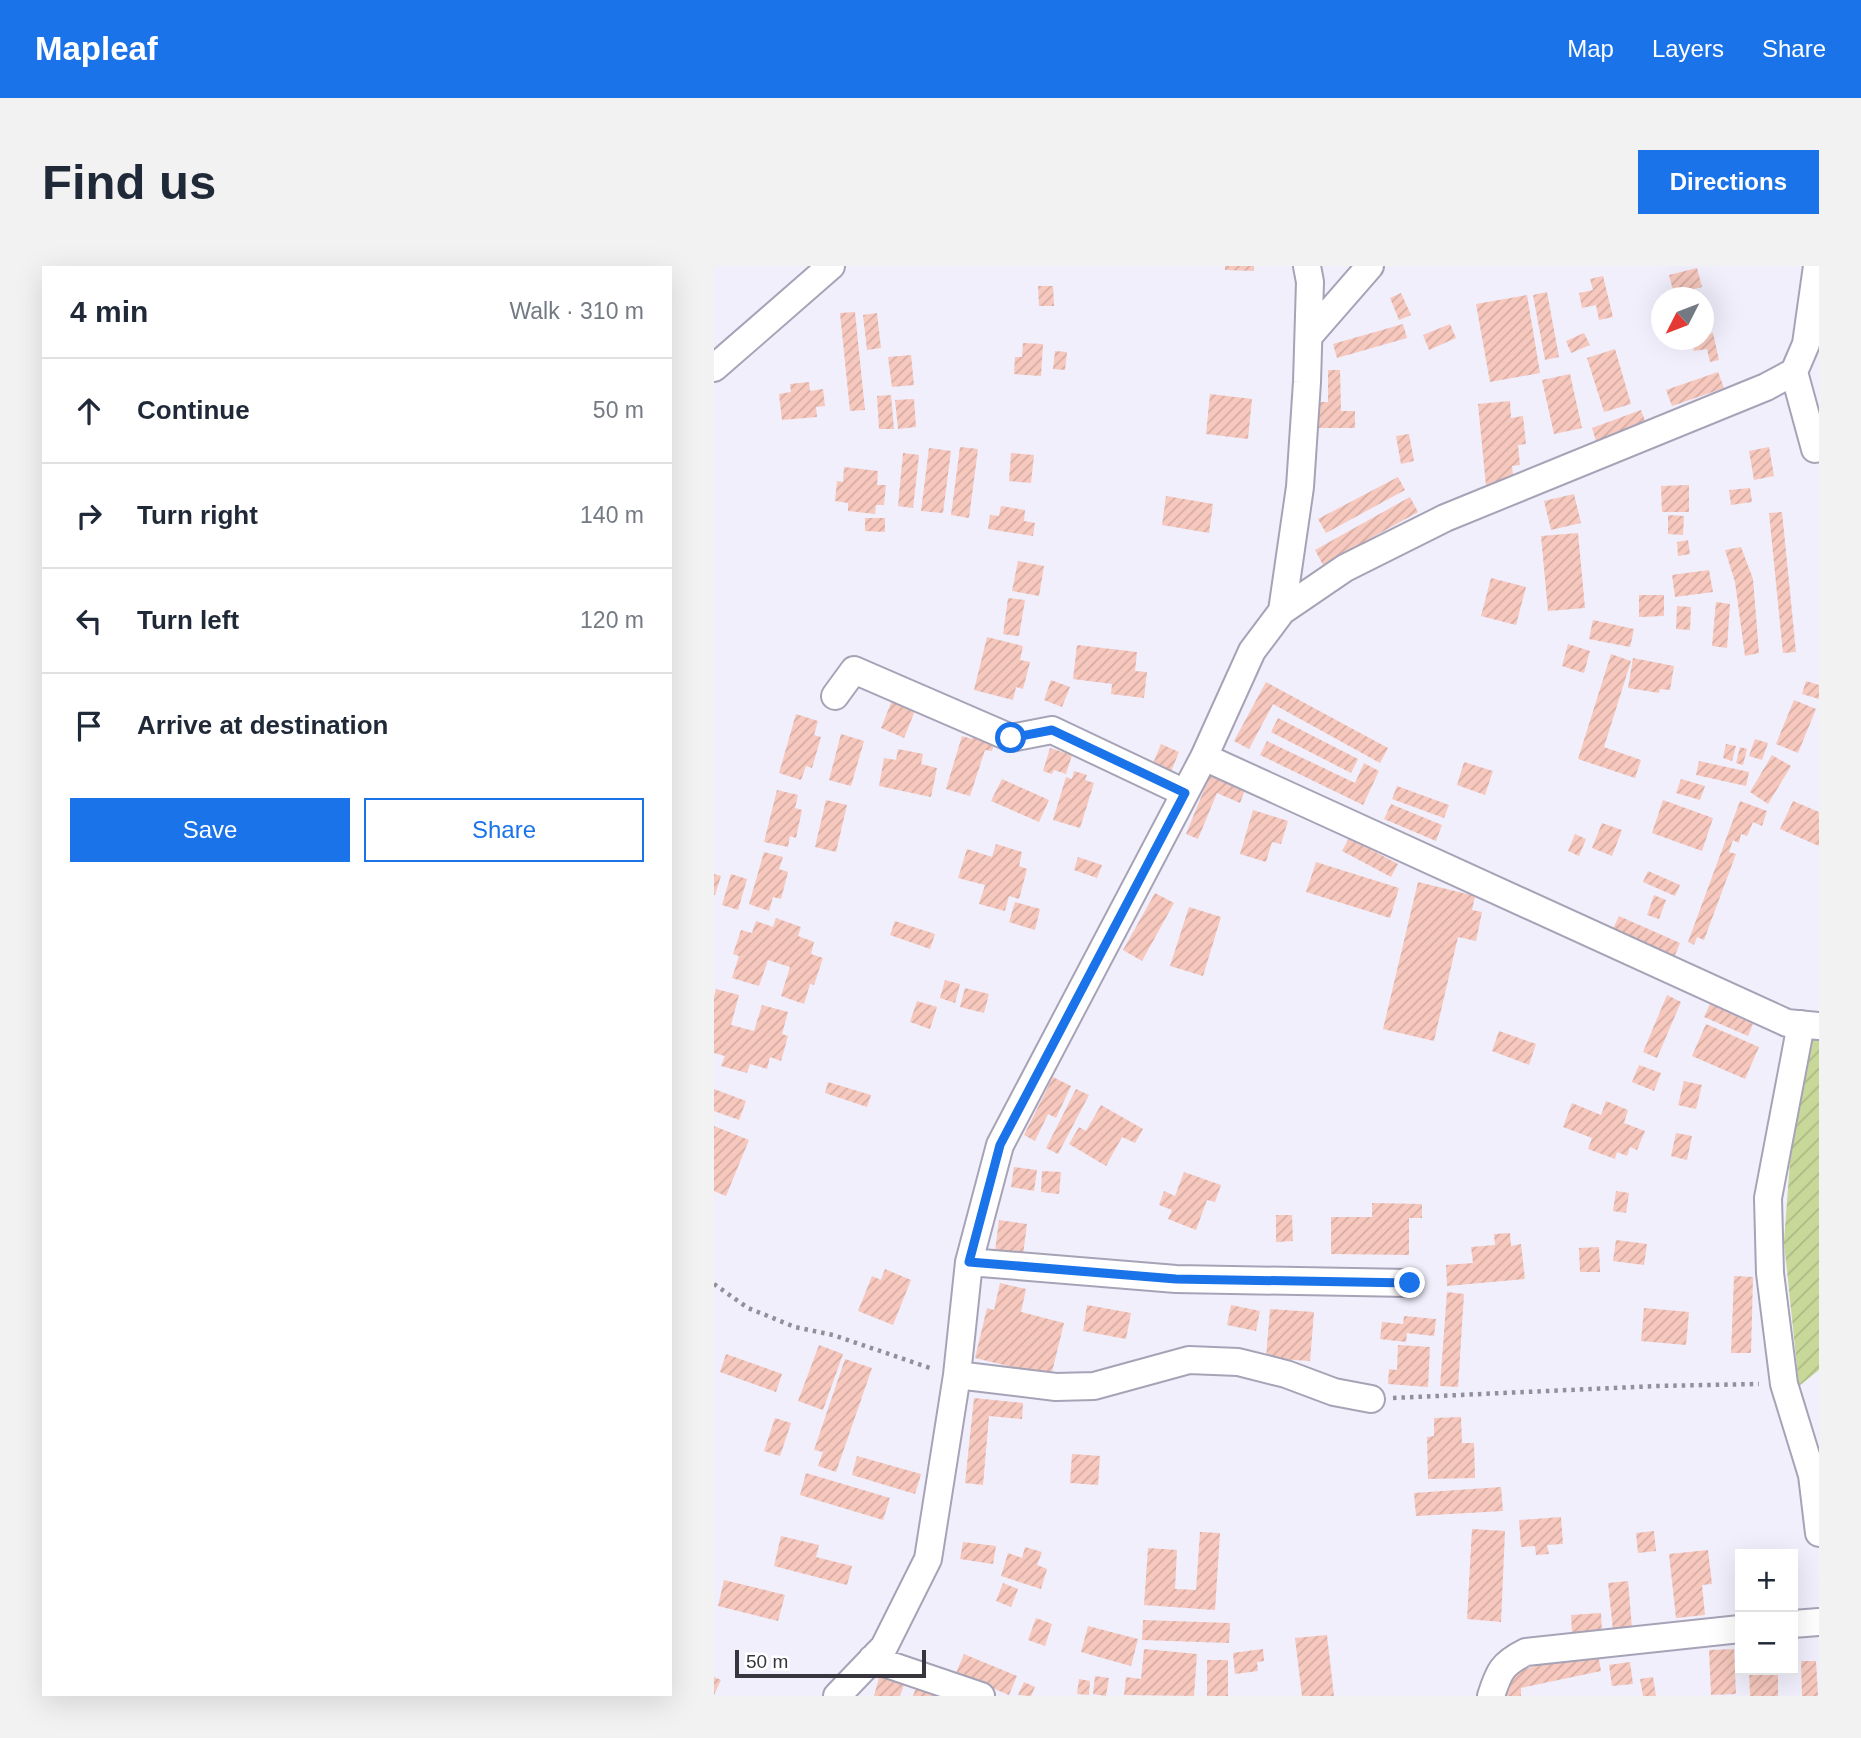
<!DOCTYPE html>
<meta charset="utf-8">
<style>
body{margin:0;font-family:Helvetica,sans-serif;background:#f2f2f3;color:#1f2937}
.controls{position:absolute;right:21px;bottom:21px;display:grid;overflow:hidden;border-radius:0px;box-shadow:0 7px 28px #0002}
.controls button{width:63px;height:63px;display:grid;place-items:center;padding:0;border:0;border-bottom:2px solid #e0e1e3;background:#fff;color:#1f2937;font:35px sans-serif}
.compass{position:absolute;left:937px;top:21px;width:63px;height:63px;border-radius:50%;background:#fff;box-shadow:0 7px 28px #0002;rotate:228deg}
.scale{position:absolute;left:21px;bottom:18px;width:191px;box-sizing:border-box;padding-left:7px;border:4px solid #37363e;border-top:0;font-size:19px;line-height:24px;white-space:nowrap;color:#37363e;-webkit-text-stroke:5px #fff;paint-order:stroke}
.stop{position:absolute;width:21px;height:21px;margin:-16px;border:5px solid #1a73e8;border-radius:50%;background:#fff}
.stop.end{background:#1a73e8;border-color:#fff;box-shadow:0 2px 7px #0008}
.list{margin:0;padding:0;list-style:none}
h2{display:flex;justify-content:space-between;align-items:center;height:91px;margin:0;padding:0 28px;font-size:30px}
h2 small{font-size:23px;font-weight:400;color:#747a83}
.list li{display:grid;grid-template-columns:46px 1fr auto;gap:21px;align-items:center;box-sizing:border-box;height:105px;padding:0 28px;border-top:2px solid #e0e1e3}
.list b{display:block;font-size:26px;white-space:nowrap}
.list em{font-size:23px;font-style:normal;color:#747a83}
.actions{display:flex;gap:14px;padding:21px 28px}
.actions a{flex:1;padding:16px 0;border:2px solid #1a73e8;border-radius:0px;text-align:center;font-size:24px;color:#1a73e8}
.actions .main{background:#1a73e8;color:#fff}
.icon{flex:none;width:38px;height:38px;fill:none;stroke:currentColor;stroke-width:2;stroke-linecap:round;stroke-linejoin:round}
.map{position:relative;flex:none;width:1105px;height:1430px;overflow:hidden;border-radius:0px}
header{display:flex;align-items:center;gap:42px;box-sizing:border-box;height:98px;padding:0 35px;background:#1a73e8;color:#fff}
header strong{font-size:33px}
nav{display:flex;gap:38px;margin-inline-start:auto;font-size:24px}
.intro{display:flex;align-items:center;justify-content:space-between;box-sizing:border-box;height:168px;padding:0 42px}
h1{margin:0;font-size:49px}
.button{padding:18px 32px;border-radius:0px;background:#1a73e8;color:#fff;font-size:24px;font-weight:700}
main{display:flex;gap:42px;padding:0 42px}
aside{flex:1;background:#fff;border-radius:0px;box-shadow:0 7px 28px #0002}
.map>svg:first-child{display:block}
</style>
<header>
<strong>Mapleaf</strong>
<nav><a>Map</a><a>Layers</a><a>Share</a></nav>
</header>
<div class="intro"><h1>Find us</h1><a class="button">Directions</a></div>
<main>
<aside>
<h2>4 min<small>Walk · 310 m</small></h2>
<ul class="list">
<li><svg class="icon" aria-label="ahead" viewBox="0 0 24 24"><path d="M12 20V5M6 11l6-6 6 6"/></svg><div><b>Continue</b></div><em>50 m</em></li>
<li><svg class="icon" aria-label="right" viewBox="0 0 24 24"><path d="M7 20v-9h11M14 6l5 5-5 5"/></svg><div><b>Turn right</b></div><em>140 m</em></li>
<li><svg class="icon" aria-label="left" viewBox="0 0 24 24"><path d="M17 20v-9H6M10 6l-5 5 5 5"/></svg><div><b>Turn left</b></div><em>120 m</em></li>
<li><svg class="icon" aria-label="arrive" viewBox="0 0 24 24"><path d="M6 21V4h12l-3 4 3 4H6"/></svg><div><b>Arrive at destination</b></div></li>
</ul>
<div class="actions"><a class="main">Save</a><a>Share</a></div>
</aside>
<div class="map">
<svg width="1105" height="1430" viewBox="0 0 1105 1430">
<defs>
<pattern id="garden-furrows" width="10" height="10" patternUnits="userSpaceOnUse" patternTransform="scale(1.75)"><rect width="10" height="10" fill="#c7d899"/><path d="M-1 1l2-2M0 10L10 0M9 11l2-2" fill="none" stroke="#acba85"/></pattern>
<pattern id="building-hatch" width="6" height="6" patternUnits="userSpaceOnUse" patternTransform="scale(1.75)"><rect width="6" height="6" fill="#f7c8bd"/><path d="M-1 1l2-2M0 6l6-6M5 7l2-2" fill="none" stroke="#d4aca4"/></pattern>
</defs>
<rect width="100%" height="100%" fill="#f1effc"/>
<path fill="url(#garden-furrows)" d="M 1094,768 L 1105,768 L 1105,1104 L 1085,1120 L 1070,976 L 1079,855 Z"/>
<path fill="url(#building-hatch)" d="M 511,0 L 540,0 L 540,5 L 511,4 Z
M 983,2 L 988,21 L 960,28 L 955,9 Z
M 889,10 L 899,51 L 885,54 L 882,39 L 868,42 L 865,27 L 879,24 L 876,13 Z
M 324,20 L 339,20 L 340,40 L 325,40 Z
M 833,26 L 845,91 L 831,94 L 819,29 Z
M 687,27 L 697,49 L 685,54 L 676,32 Z
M 813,29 L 826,107 L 776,116 L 762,38 Z
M 141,46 L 151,144 L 136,145 L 126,47 Z
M 163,47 L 167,82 L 153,84 L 149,49 Z
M 689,58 L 693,72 L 623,92 L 619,78 Z
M 736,58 L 742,72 L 715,84 L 709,69 Z
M 870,67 L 876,79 L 857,87 L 852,75 Z
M 999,67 L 1005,94 L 996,96 L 993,83 L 980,85 L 978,74 L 989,74 L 989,69 Z
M 309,77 L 329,78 L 327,110 L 300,108 L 301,91 L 308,91 Z
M 901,83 L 917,138 L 890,146 L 873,92 Z
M 341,85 L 353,86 L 351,104 L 339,103 Z
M 197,89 L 200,119 L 178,121 L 174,91 Z
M 614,104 L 626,104 L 627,145 L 641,145 L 641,162 L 604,162 L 604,136 L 614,136 Z
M 1004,106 L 1010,122 L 958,140 L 952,124 Z
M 856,108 L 868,162 L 840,168 L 828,114 Z
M 95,116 L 96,125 L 109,123 L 111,140 L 102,141 L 103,151 L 68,154 L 65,128 L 77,126 L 76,118 Z
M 496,128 L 538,133 L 534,173 L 492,168 Z
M 177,129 L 180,163 L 165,163 L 163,130 Z
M 200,133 L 202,161 L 184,163 L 181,134 Z
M 796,135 L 797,152 L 809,150 L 812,178 L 804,179 L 806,199 L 798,200 L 800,217 L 772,220 L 764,138 Z
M 927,144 L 933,160 L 883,178 L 878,162 Z
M 695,168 L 700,195 L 687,198 L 682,170 Z
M 246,181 L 264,183 L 255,252 L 237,249 Z
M 1055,181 L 1060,210 L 1040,214 L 1035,185 Z
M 215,182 L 237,185 L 229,247 L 207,245 Z
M 189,187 L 205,189 L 199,242 L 184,240 Z
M 297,187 L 320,189 L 317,217 L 295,215 Z
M 130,201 L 164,205 L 163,219 L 172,219 L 170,239 L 162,239 L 161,248 L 134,245 L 134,237 L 121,235 L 123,215 L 129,216 Z
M 684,211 L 691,224 L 612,267 L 604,253 Z
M 975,219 L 975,246 L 948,246 L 947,220 Z
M 1036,222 L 1038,236 L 1017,239 L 1015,224 Z
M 860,228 L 867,257 L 837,264 L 830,235 Z
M 452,230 L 499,238 L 495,267 L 448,259 Z
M 696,231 L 704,246 L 609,299 L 601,284 Z
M 287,240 L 311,244 L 310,255 L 321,257 L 319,270 L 274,263 L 276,249 L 285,250 Z
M 1068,246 L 1082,386 L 1069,387 L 1055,247 Z
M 954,249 L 970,250 L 969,269 L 954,268 Z
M 151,252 L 171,252 L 171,266 L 151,265 Z
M 864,267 L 871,342 L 834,345 L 827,270 Z
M 974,274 L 976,288 L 964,290 L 963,276 Z
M 1027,281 L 1039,313 L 1045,387 L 1031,390 L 1021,316 L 1011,284 Z
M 304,295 L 330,300 L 325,330 L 298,325 Z
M 995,304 L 999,326 L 961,331 L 958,309 Z
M 777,312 L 812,321 L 802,359 L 767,350 Z
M 925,329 L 950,329 L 950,350 L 925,351 Z
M 294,332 L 311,334 L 305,370 L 289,368 Z
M 1002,336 L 1016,338 L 1013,382 L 998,380 Z
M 963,340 L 977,341 L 976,364 L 962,363 Z
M 879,354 L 920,363 L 916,381 L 875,373 Z
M 273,371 L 309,380 L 306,394 L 316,396 L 309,423 L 302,421 L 299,434 L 260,424 Z
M 854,378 L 876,385 L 870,407 L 848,400 Z
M 363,379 L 423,386 L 421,405 L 433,406 L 430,432 L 397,428 L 398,418 L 359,413 Z
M 897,388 L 917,395 L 890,481 L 927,494 L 921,512 L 864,493 Z
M 919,392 L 960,400 L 956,424 L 946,423 L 945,427 L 914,422 Z
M 337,414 L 356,421 L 348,441 L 330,434 Z
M 1092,415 L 1105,419 L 1105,433 L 1088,428 Z
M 552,416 L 674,482 L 666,497 L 559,438 L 535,483 L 520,475 Z
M 179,432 L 202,442 L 190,472 L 167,462 Z
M 1080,434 L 1102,443 L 1084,487 L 1062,478 Z
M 82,448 L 104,455 L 100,469 L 107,471 L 98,502 L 92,500 L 87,514 L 65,507 Z
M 564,452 L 644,493 L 637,507 L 557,466 Z
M 261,465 L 282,472 L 278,485 L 271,484 L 256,530 L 232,523 L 248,470 L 258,473 Z
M 127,468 L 150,475 L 137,520 L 115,514 Z
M 1041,473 L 1054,477 L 1048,494 L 1035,490 Z
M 553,475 L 641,517 L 650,497 L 665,505 L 649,539 L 546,489 Z
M 447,478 L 465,486 L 456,508 L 438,500 Z
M 1012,478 L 1022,480 L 1018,495 L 1009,492 Z
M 1026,481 L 1033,483 L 1029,499 L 1022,497 Z
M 336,482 L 358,489 L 352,508 L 340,504 L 338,508 L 329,505 Z
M 184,483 L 209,488 L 207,498 L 223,502 L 217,531 L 165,520 L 170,492 L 182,494 Z
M 1058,489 L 1077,500 L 1054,538 L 1036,526 Z
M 985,495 L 1035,506 L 1032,520 L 982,509 Z
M 750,496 L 779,505 L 771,529 L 743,519 Z
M 360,505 L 373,509 L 371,514 L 380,517 L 366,562 L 339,554 L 352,511 L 358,513 Z
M 496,509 L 531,524 L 526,537 L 503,527 L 484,573 L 472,568 Z
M 288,513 L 335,534 L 325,556 L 277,535 Z
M 967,513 L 991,520 L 986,534 L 962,527 Z
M 683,520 L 735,539 L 730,552 L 678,533 Z
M 63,524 L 84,529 L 81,542 L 88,544 L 82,572 L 76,570 L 74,581 L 50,576 Z
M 112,534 L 133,539 L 122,586 L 101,581 Z
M 949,534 L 999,552 L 988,585 L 938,567 Z
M 1026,535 L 1053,545 L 1048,560 L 1039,556 L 1033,570 L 1027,568 L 1025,577 L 1019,574 L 1015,586 L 1022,588 L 990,674 L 983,671 L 980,679 L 974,676 Z
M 1079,535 L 1105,546 L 1105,580 L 1066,563 Z
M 677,538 L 728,559 L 722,575 L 670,553 Z
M 539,544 L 574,555 L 567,578 L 558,576 L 552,596 L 526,588 Z
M 888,557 L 908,564 L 898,590 L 878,582 Z
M 861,568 L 872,573 L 865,590 L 854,585 Z
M 635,572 L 684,598 L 677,611 L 628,585 Z
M 282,578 L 308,586 L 305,600 L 313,603 L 305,633 L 295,630 L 291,645 L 265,638 L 271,619 L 244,612 L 253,583 L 278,591 Z
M 50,586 L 69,591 L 65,603 L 74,606 L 67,633 L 59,631 L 55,645 L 35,638 Z
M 364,591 L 388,599 L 383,612 L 360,604 Z
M 602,596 L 685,622 L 676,652 L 592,626 Z
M 934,605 L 966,619 L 961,630 L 929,616 Z
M 0,608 L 7,610 L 1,629 L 0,629 Z
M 17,608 L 33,613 L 24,644 L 8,639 Z
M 704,616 L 761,630 L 758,644 L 768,646 L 762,675 L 744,671 L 720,775 L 669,763 Z
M 441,627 L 460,637 L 428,695 L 409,684 Z
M 940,629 L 952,634 L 945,653 L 933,649 Z
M 301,636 L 326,643 L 321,664 L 295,656 Z
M 475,641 L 507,651 L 489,710 L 456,700 Z
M 905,650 L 966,677 L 959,694 L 897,667 Z
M 62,652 L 87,661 L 84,670 L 100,676 L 97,688 L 109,692 L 100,719 L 96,718 L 90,738 L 67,730 L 76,701 L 54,694 L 45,720 L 18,712 L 25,690 L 19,688 L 27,664 L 38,667 L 42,655 L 59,661 Z
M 181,655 L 221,668 L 216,683 L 176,669 Z
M 231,714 L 246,718 L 241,737 L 226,732 Z
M 251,722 L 275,728 L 270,747 L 246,741 Z
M 2,723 L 25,729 L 17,759 L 40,765 L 48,739 L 74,746 L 68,768 L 74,770 L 67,795 L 56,791 L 53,803 L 36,798 L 33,807 L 7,800 L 11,790 L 0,787 L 0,731 Z
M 953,729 L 967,736 L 943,792 L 929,786 Z
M 203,735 L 223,741 L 216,763 L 196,756 Z
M 996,738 L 1039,758 L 1034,770 L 990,751 Z
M 992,758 L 1045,781 L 1031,813 L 978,790 Z
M 785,765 L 822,778 L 815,799 L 778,785 Z
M 925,799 L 947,807 L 940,825 L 918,816 Z
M 339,811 L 357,820 L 342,852 L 334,848 L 321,875 L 310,869 Z
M 970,815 L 988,819 L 982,843 L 964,839 Z
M 114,816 L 157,829 L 153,841 L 111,827 Z
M 0,823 L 32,835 L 25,854 L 0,845 Z
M 362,823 L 375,829 L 344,888 L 332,882 Z
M 892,835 L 914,844 L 910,857 L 931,865 L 923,884 L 916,881 L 913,890 L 903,886 L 901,893 L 874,883 L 878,872 L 849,861 L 858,837 L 887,849 Z
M 387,839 L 429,863 L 421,877 L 408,871 L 392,900 L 355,878 L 365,861 L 372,865 Z
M 0,860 L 35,874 L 12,930 L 0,925 Z
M 962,867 L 978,870 L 973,894 L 957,890 Z
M 300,901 L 323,904 L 320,925 L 297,921 Z
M 328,905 L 347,906 L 345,928 L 327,926 Z
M 470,906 L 507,919 L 501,936 L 493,934 L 482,964 L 454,953 L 458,944 L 445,939 L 450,925 L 461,930 Z
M 902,925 L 915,927 L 912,947 L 899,945 Z
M 658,937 L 708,938 L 708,952 L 695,952 L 695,989 L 617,988 L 617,951 L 658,951 Z
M 562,949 L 578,949 L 579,975 L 562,976 Z
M 285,954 L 313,958 L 309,989 L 281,985 Z
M 796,967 L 797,980 L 807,978 L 811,1013 L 733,1020 L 732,999 L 759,997 L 757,981 L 781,979 L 780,968 Z
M 902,974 L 933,978 L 930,999 L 899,995 Z
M 885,981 L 886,1006 L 866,1006 L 865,982 Z
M 171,1003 L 197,1014 L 179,1059 L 144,1045 L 158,1010 L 167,1014 Z
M 1020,1010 L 1039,1011 L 1037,1087 L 1017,1087 Z
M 286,1017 L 312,1023 L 307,1046 L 350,1057 L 337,1110 L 261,1092 L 273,1042 L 280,1044 Z
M 733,1026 L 750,1028 L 744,1121 L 726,1120 Z
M 373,1039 L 417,1047 L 412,1073 L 369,1065 Z
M 517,1039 L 546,1045 L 542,1065 L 513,1059 Z
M 930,1042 L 975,1046 L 972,1079 L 927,1075 Z
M 556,1043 L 600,1046 L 596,1095 L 552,1092 Z
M 690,1050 L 722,1053 L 720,1070 L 693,1067 L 692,1076 L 666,1073 L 668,1056 L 689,1058 Z
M 105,1079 L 129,1088 L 109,1144 L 84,1135 Z
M 684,1079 L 716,1081 L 714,1121 L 674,1118 L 675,1103 L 683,1104 Z
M 12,1088 L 68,1108 L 62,1126 L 6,1106 Z
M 131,1093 L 158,1102 L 122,1206 L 104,1200 L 109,1186 L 100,1184 Z
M 260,1132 L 309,1137 L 308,1153 L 275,1150 L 269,1219 L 251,1217 Z
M 747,1151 L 748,1177 L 760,1177 L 761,1212 L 714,1213 L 713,1171 L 720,1170 L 720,1152 Z
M 61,1152 L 77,1157 L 66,1190 L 50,1185 Z
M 358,1188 L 386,1190 L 384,1219 L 356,1217 Z
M 143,1190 L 207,1208 L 201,1228 L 138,1209 Z
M 92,1207 L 176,1232 L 169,1254 L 86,1229 Z
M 787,1221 L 789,1245 L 702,1250 L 700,1227 Z
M 847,1251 L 849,1278 L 833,1279 L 835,1288 L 822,1289 L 821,1280 L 807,1281 L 805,1254 Z
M 758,1263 L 791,1265 L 787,1356 L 753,1353 Z
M 940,1265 L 942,1285 L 924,1287 L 922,1267 Z
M 486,1266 L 506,1267 L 501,1344 L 430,1339 L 434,1282 L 463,1284 L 461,1323 L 482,1324 Z
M 67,1270 L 105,1279 L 102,1291 L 138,1300 L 133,1319 L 60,1300 Z
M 249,1276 L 282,1280 L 279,1298 L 246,1293 Z
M 311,1281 L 328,1286 L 323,1299 L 333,1303 L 327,1323 L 287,1310 L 294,1287 L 308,1292 Z
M 994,1284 L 998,1318 L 988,1319 L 991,1349 L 962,1352 L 955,1288 Z
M 10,1314 L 71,1329 L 64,1355 L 4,1340 Z
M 914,1315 L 918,1362 L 899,1364 L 894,1317 Z
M 289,1317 L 304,1323 L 297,1341 L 282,1335 Z
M 887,1347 L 888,1365 L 858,1368 L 857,1349 Z
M 322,1352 L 338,1358 L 331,1380 L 314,1374 Z
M 429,1354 L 516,1357 L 515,1377 L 428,1374 Z
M 374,1360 L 424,1373 L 417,1400 L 367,1386 Z
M 613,1369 L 620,1430 L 588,1430 L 581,1372 Z
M 430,1383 L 483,1388 L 480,1430 L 410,1429 L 412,1411 L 427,1413 Z
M 549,1383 L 550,1395 L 543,1396 L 544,1405 L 521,1408 L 519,1387 Z
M 1020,1383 L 1022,1428 L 997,1429 L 995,1384 Z
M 250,1388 L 303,1410 L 295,1429 L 242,1407 Z
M 884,1388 L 887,1405 L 807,1422 L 807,1430 L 788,1430 L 788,1427 L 801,1407 L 832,1396 Z
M 493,1394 L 514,1394 L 514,1430 L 493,1430 Z
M 1087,1395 L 1102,1395 L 1104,1430 L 1088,1430 Z
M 916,1396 L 919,1418 L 898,1420 L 895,1399 Z
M 1035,1404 L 1064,1404 L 1064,1430 L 1036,1430 Z
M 166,1408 L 191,1416 L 186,1430 L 160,1430 Z
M 381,1410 L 395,1412 L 392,1430 L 379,1428 Z
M 0,1411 L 7,1414 L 0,1429 Z
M 939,1411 L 942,1430 L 929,1430 L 926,1413 Z
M 365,1413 L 376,1415 L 375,1429 L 363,1428 Z
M 310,1416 L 321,1421 L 317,1430 L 304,1429 Z
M 202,1422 L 225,1430 L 199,1430 Z"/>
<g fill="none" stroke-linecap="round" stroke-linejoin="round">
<defs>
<path id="minor" d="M 595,70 L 656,0
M 0,102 L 117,0
M 1080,106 L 1101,183 L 1105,182
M 568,345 L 586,221 L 593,116 L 596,16 L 593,0
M 121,430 L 140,404 L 297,472 L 338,464 L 471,527
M 490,491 L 1073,757 L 1105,760
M 1087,758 L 1054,932 L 1056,1007 L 1070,1118 L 1098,1209 L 1105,1267
M 255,996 L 462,1013 L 696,1017
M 243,1109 L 342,1121 L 380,1120 L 475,1094 L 524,1096 L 572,1108 L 620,1126 L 657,1133
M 1079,1358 L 1105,1356
M 158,1393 L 267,1430
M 123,1430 L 170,1381 L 214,1293 L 243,1109 L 255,996 L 286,879 L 490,491 L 538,385 L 568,345 L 631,302 L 731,252 L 1052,121 L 1080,106 L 1092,78 L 1103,0
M 777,1430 C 785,1405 788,1398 812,1386 L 1026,1363"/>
</defs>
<use href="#minor" stroke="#a6a3b7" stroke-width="30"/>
<path stroke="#91909a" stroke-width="4.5" stroke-dasharray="3.5 5" stroke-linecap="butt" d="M 0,1018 L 34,1042 L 81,1061 L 119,1069 L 219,1103
M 679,1132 L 943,1120 L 1045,1118"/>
<use href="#minor" stroke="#fff" stroke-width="26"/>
</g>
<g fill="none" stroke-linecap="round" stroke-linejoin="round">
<path stroke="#1a73e8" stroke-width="9" d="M 297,472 L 338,464 L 471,527 L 286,879 L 255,996 L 462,1013 L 696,1017"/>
</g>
</svg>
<div class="controls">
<button>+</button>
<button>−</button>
</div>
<svg class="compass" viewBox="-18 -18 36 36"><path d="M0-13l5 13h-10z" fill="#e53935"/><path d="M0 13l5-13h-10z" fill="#747a83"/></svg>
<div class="scale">50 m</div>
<div class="stop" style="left:297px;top:472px"></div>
<div class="stop end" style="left:696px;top:1017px"></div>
</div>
</main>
